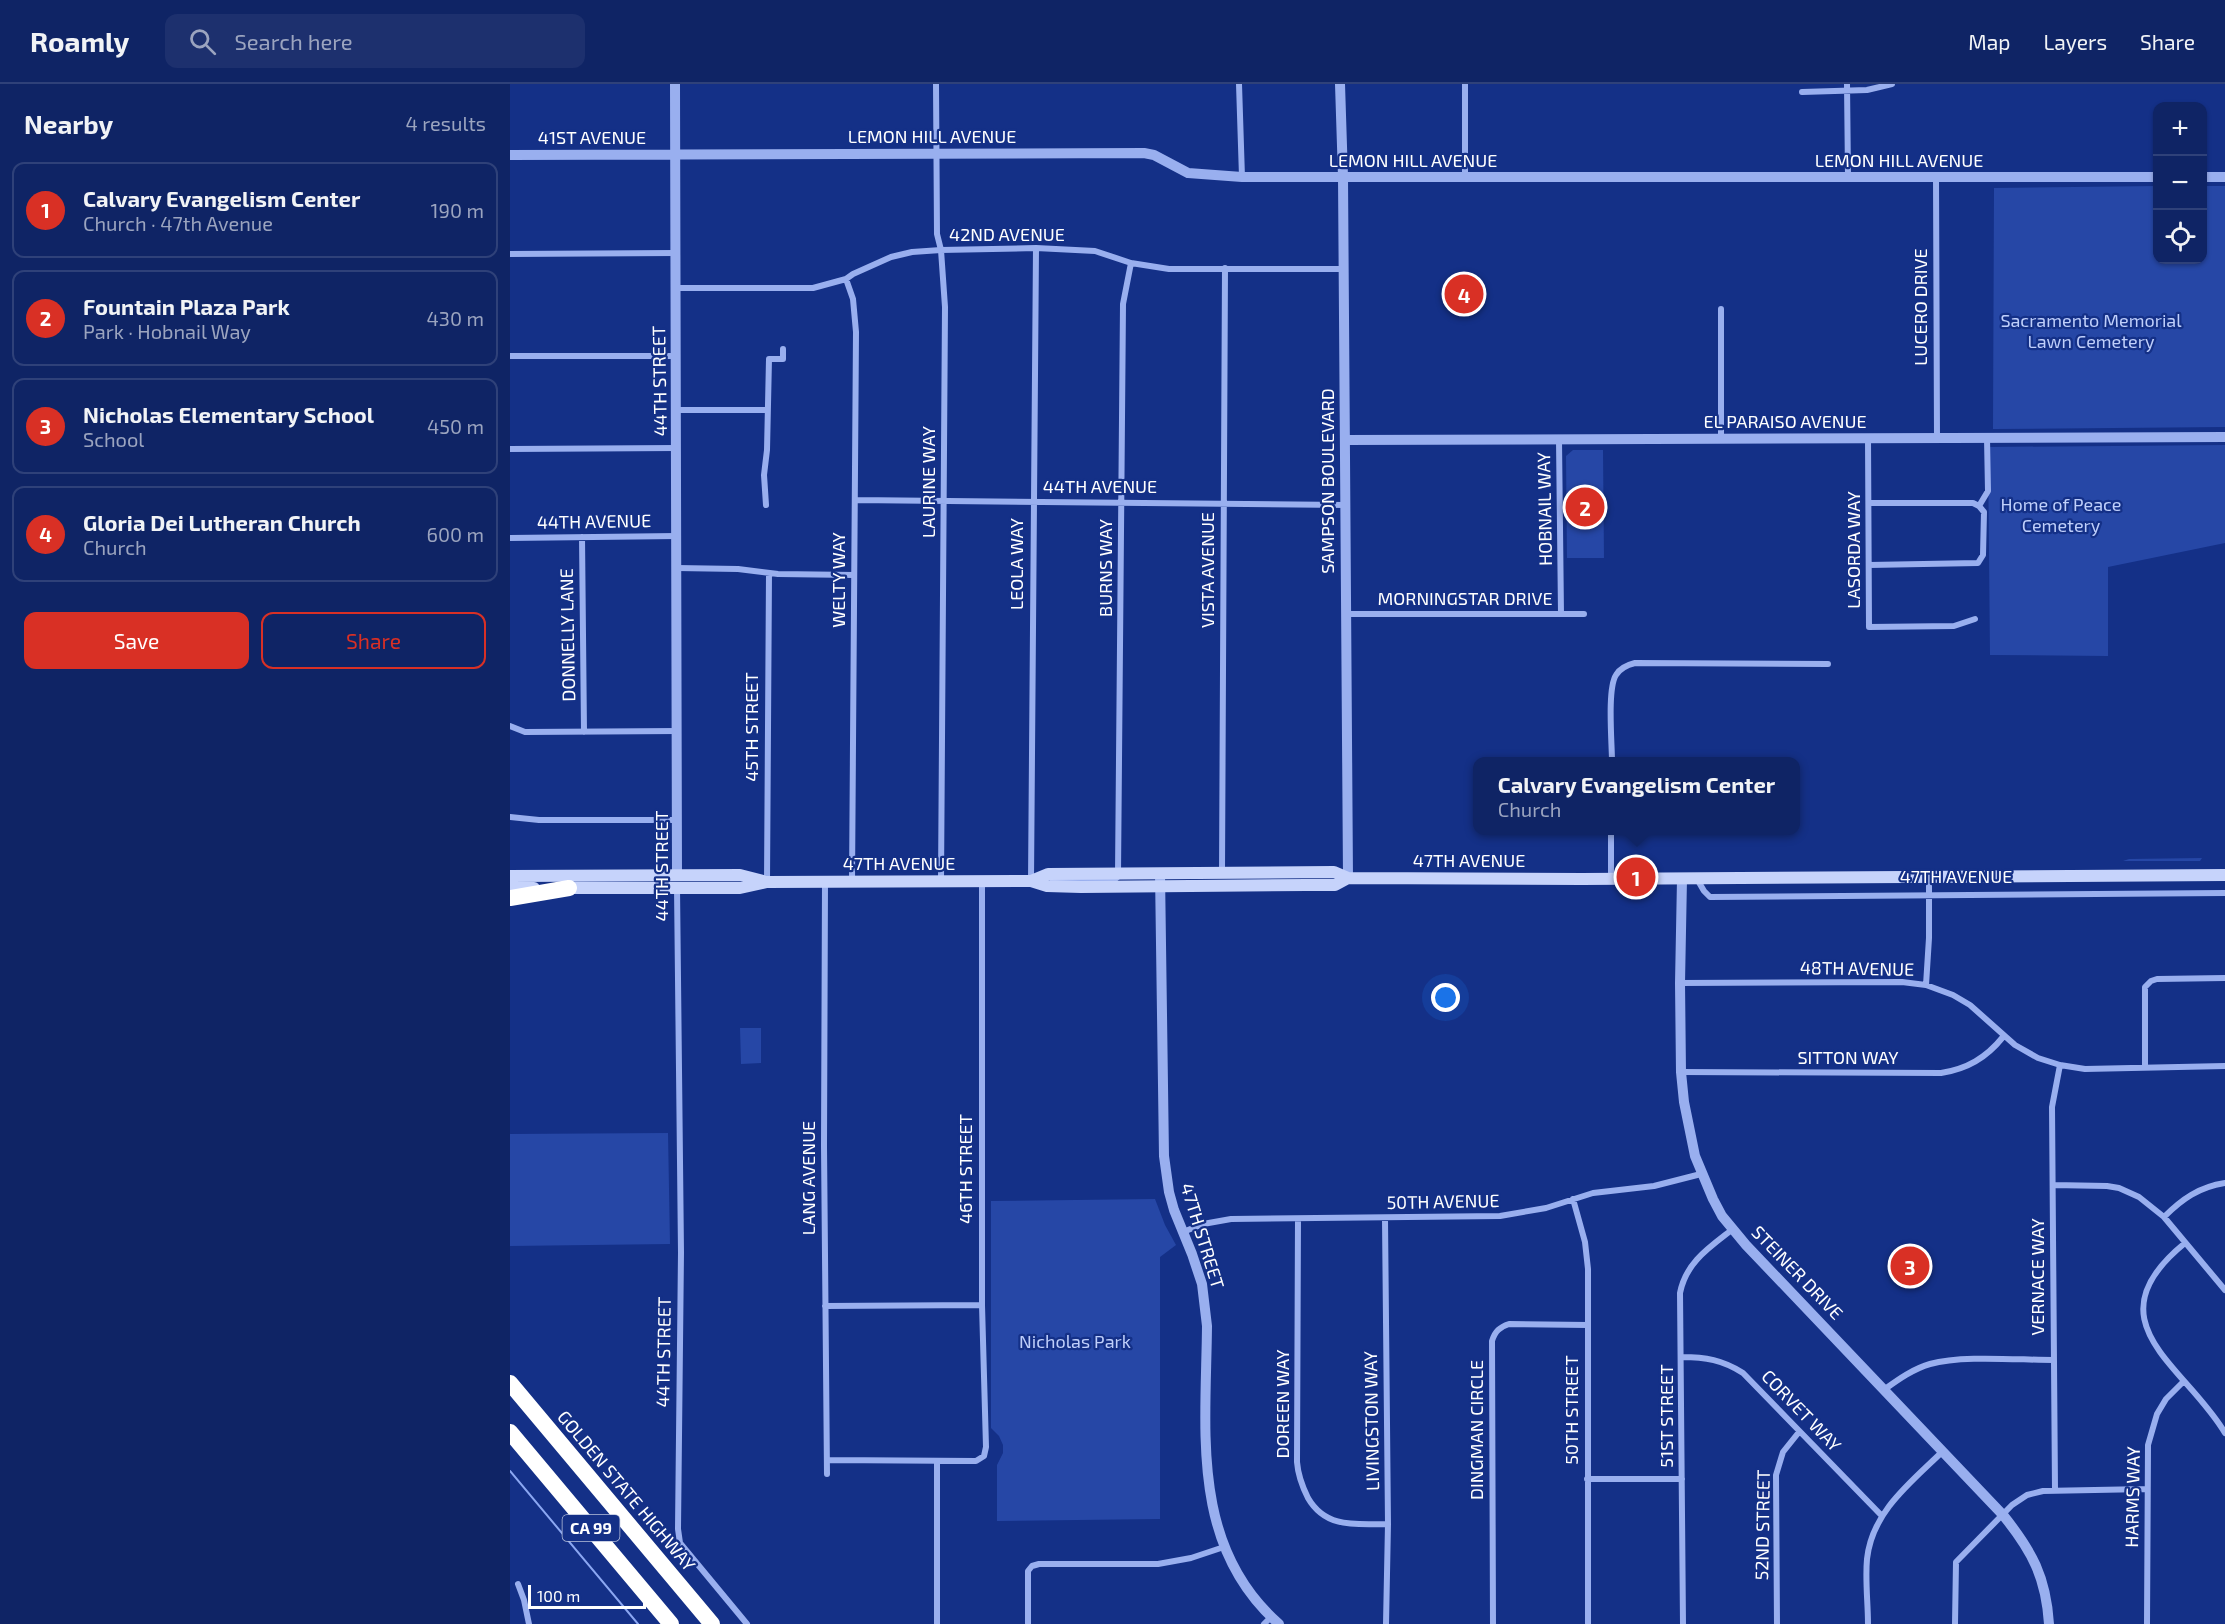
<!DOCTYPE html>
<meta charset="utf-8">
<style>
body{margin:0;font-family:"Exo 2",sans-serif;background:#1d306e;color:#f1f3f6}
.controls{position:absolute;right:18px;top:18px;display:grid;overflow:hidden;border-radius:12px;box-shadow:0 2px 4px #0004}
.controls button{width:54px;height:54px;display:grid;place-items:center;padding:0;border:0;border-bottom:2px solid #2f4179;background:#0f2465;color:#f1f3f6;font:30px sans-serif}
.scale{position:absolute;left:18px;bottom:15px;width:118px;box-sizing:border-box;padding-left:6px;border:3px solid #fff;border-top:0;font-size:16px;line-height:21px;white-space:nowrap;color:#fff;-webkit-text-stroke:4px #143087;paint-order:stroke}
.you{position:absolute;left:936px;top:914px;width:21px;height:21px;margin:-15px;border:4px solid #fff;border-radius:50%;background:#1a73e8;box-shadow:0 0 0 9px #1a73e833}
.badge{display:grid;place-items:center;width:39px;height:39px;border-radius:50%;background:#d93025;color:#fff;font-size:20px;font-weight:700}
.pin{position:absolute;translate:-50% -50%;border:3px solid #fff;box-shadow:0 2px 6px #0006}
.popup{position:absolute;left:963px;top:673px;width:327px;height:78px;box-sizing:border-box;display:grid;place-content:center;border-radius:12px;background:#0f2465;filter:drop-shadow(0 2px 4px #0005);font-size:20px;white-space:nowrap;color:#9ba4bf}
.popup b{font-size:22px;color:#f1f3f6}
.popup::after{content:'';position:absolute;left:50%;top:100%;margin-left:-12px;border:12px solid transparent;border-top-color:#0f2465}
.list{margin:0;padding:0;list-style:none}
h2{display:flex;justify-content:space-between;align-items:center;height:78px;margin:0;padding:0 24px;font-size:26px}
h2 small{font-size:20px;font-weight:400;color:#9ba4bf}
.list li{display:grid;grid-template-columns:39px 1fr auto;gap:18px;align-items:center;box-sizing:border-box;height:96px;margin:0 12px 12px;padding:0 12px;border:2px solid #2f4179;border-radius:12px}
.list b{display:block;font-size:22px;white-space:nowrap}
.list p{margin:0;font-size:20px;white-space:nowrap;color:#9ba4bf}
.list em{font-size:20px;font-style:normal;color:#9ba4bf}
.actions{display:flex;gap:12px;padding:18px 24px}
.actions a{flex:1;padding:14px 0;border:2px solid #d93025;border-radius:12px;text-align:center;font-size:21px;color:#d93025}
.actions .main{background:#d93025;color:#fff}
.icon{flex:none;width:33px;height:33px;fill:none;stroke:currentColor;stroke-width:2;stroke-linecap:round;stroke-linejoin:round}
.map{position:relative;flex:none;width:1715px;height:1540px;overflow:hidden}
header{display:flex;align-items:center;gap:36px;box-sizing:border-box;height:84px;padding:0 30px;background:#0f2465;border-bottom:2px solid #2f4179}
header strong{font-size:28px}
nav{display:flex;gap:33px;margin-inline-start:auto;font-size:21px}
.search{width:420px;height:54px;background:#1d306e;display:flex;align-items:center;gap:15px;box-sizing:border-box;padding:0 21px;border-radius:12px;color:#9ba4bf;font-size:22px}
main{display:flex}
aside{flex:1;background:#0f2465}
.map>svg:first-child{display:block}
</style>
<header>
<strong>Roamly</strong>
<div class="search"><svg class="icon" aria-label="search" viewBox="0 0 24 24"><circle cx="10" cy="10" r="6"/><path d="M15 15l6 6"/></svg>Search here</div>
<nav><a>Map</a><a>Layers</a><a>Share</a></nav>
</header>
<main>
<aside>
<h2>Nearby<small>4 results</small></h2>
<ul class="list">
<li><span class="badge">1</span><div><b>Calvary Evangelism Center</b><p>Church · 47th Avenue</p></div><em>190 m</em></li>
<li><span class="badge">2</span><div><b>Fountain Plaza Park</b><p>Park · Hobnail Way</p></div><em>430 m</em></li>
<li><span class="badge">3</span><div><b>Nicholas Elementary School</b><p>School</p></div><em>450 m</em></li>
<li><span class="badge">4</span><div><b>Gloria Dei Lutheran Church</b><p>Church</p></div><em>600 m</em></li>
</ul>
<div class="actions"><a class="main">Save</a><a>Share</a></div>
</aside>
<div class="map">
<svg width="1715" height="1540" viewBox="0 0 1715 1540">
<rect width="100%" height="100%" fill="#143087"/>
<path fill="#2647a6" d="M 1647,102 L 1648,176 L 1692,176 L 1693,102 L 1715,102 L 1715,343 L 1483,345 L 1484,104 Z
M 1715,361 L 1715,459 L 1598,483 L 1598,572 L 1480,571 L 1478,363 Z
M 1063,366 L 1093,366 L 1094,474 L 1057,474 L 1056,372 Z
M 1692,774 L 1690,777 L 1613,777 L 1619,775 Z
M 230,944 L 251,944 L 251,979 L 231,980 Z
M 158,1049 L 160,1160 L 0,1162 L 0,1050 Z
M 645,1115 L 655,1141 L 666,1161 L 650,1173 L 650,1435 L 487,1437 L 487,1381 L 493,1369 L 493,1361 L 489,1352 L 481,1344 L 481,1117 Z"/>
<g fill="none" stroke-linecap="round" stroke-linejoin="round">
<path stroke="#8ba7f2" stroke-width="2" d="M 0,1387 L 128,1540"/>
<path stroke="#99afef" stroke-width="6" d="M 426,0 L 427,150 L 431,166 L 435,223 L 431,798
M 729,0 L 732,93
M 955,0 L 955,93
M 1337,0 L 1338,92
M 1292,8 L 1357,6 L 1382,0
M 1426,93 L 1427,353
M 0,170 L 166,169
M 336,195 L 343,215 L 346,248 L 342,798
M 166,204 L 303,204 L 336,195 L 343,190 L 381,173 L 402,168 L 431,166 L 526,164 L 585,167 L 621,179 L 659,185 L 833,185
M 1211,225 L 1211,354
M 0,272 L 165,272
M 167,326 L 257,326
M 1358,354 L 1359,543 L 1444,542 L 1465,535
M 1049,356 L 1051,530
M 0,365 L 167,364
M 345,416 L 836,421
M 1359,419 L 1463,419 L 1469,422 L 1474,428 L 1473,471 L 1468,479 L 1359,481
M 256,421 L 254,391 L 257,366 L 259,275 L 273,275 L 273,265
M 1469,422 L 1478,407 L 1477,354
M 72,453 L 74,648
M 0,454 L 167,452
M 167,484 L 228,485 L 268,490 L 344,491
M 836,530 L 1074,530
M 0,642 L 15,648 L 168,647
M 1102,678 C 1102,659 1097,605 1106,591 C 1110,584 1117,581 1125,579 L 1318,580
M 0,733 L 29,736 L 167,736
M 712,789 L 715,184
M 608,790 L 613,220 L 621,179
M 1101,795 L 1101,746
M 1187,795 L 1194,807 L 1200,813 L 1715,809
M 521,797 L 526,164
M 257,798 L 259,489
M 315,798 L 314,1062 L 317,1390
M 167,803 L 171,1168 L 168,1445 L 170,1459 L 237,1540
M 1170,899 L 1392,898 L 1416,901 L 1443,911 L 1460,921 L 1505,961 L 1528,974 L 1550,981 L 1575,985 L 1715,982
M 1416,901 L 1419,854 L 1419,793
M 1635,982 L 1635,903 L 1641,897 L 1647,895 L 1715,894
M 1171,988 L 1431,989 C 1457,985 1476,974 1493,953
M 1543,1101 L 1597,1102 L 1609,1104 L 1629,1113 L 1654,1133 L 1715,1206
M 1063,1115 L 1075,1158 L 1078,1185 L 1078,1540
M 1654,1133 C 1672,1115 1689,1103 1715,1099
M 788,1135 L 787,1378 C 788,1391 792,1402 798,1414 C 816,1445 846,1440 878,1440
M 875,1135 L 878,1440 L 876,1540
M 673,1148 L 693,1140 L 721,1135 L 990,1132 L 1036,1124 L 1083,1109 L 1144,1102 L 1191,1090
M 1675,1159 C 1578,1238 1675,1281 1715,1349
M 315,1222 L 472,1221
M 1172,1273 C 1195,1273 1213,1276 1233,1289 L 1372,1432
M 1375,1305 C 1389,1295 1403,1285 1420,1280 C 1452,1271 1508,1276 1543,1276
M 317,1376 L 466,1377 L 474,1372 L 476,1363 L 472,1221 L 472,797
M 427,1378 L 427,1540
M 1077,1395 L 1172,1395
M 1545,1406 L 1542,1023 L 1550,981
M 8,1500 L 14,1516 L 19,1540
M 518,1540 L 518,1487 L 522,1482 L 529,1480 L 648,1480 L 681,1474 L 714,1463
M 754,1540 L 761,1533
M 983,1540 L 982,1257 C 985,1247 990,1243 999,1240 L 1078,1241
M 1173,1540 L 1170,1209 C 1176,1178 1200,1163 1223,1145
M 1267,1540 L 1266,1391 L 1273,1368 L 1289,1348
M 1358,1540 C 1358,1519 1355,1496 1357,1475 C 1362,1428 1400,1399 1432,1368
M 1445,1540 L 1446,1478 L 1502,1421 L 1517,1411 L 1533,1407 L 1636,1405
M 1637,1540 L 1638,1361 L 1647,1330 L 1656,1315 L 1674,1297"/>
<path stroke="#99afef" stroke-width="10" d="M 165,0 L 167,791
M 830,0 L 833,93 L 838,794
M 0,71 L 634,69 L 644,71 L 678,89 L 732,93 L 1648,93
M 1692,93 L 1715,93
M 835,356 L 1715,353
M 650,789 L 654,1072 L 659,1108 L 664,1126 L 682,1170 L 692,1200 L 697,1242 C 696,1348 680,1462 769,1540
M 1172,795 L 1170,899 L 1171,988 L 1174,1018 L 1185,1072 L 1203,1115 L 1212,1132 L 1236,1161 L 1493,1431 C 1522,1467 1536,1493 1539,1540
M 543,800 L 555,796 L 601,796 L 608,790"/>
<path stroke="#c6d3fb" stroke-width="12" d="M 0,792 L 230,791 L 253,797
M 521,797 L 538,790 L 824,788 L 838,794 L 1072,795 L 1715,791
M 0,804 L 24,804
M 50,804 L 230,804 L 257,798 L 521,797 L 537,802 L 571,803 L 796,801 L 825,801 L 838,794"/>
<path stroke="#fff" stroke-width="16" d="M 0,814 L 59,804
M 0,1299 L 202,1540
M 0,1348 L 161,1540"/>
</g>
<g text-anchor="middle" stroke-width="4.5" stroke-linejoin="round" paint-order="stroke">
<rect fill="#143087" stroke="#b8c1db" stroke-width="1.5" x="52.5" y="1431" width="57" height="26" rx="4.5"/>
<g font-size="16" font-weight="bold" fill="#fff">
<text x="81" y="1450">CA 99</text>
</g>
<g font-size="18" fill="#fff" stroke="#143087">
<text x="422" y="59">LEMON HILL AVENUE</text>
<text x="82" y="60">41ST AVENUE</text>
<text x="903" y="83">LEMON HILL AVENUE</text>
<text x="1389" y="83">LEMON HILL AVENUE</text>
<text x="497" y="157">42ND AVENUE</text>
<text transform="translate(1411 223) rotate(-90)" y="6">LUCERO DRIVE</text>
<text transform="translate(150 297) rotate(-91)" y="6">44TH STREET</text>
<text x="1275" y="344">EL PARAISO AVENUE</text>
<text transform="translate(818 397) rotate(-90)" y="6">SAMPSON BOULEVARD</text>
<text transform="translate(419 398) rotate(-90)" y="6">LAURINE WAY</text>
<text x="590" y="409">44TH AVENUE</text>
<text transform="translate(1035 425) rotate(-91)" y="6">HOBNAIL WAY</text>
<text transform="translate(84 438) rotate(-1)" y="6">44TH AVENUE</text>
<text transform="translate(1344 466) rotate(-90)" y="6">LASORDA WAY</text>
<text transform="translate(507 480) rotate(-90)" y="6">LEOLA WAY</text>
<text transform="translate(596 484) rotate(-90)" y="6">BURNS WAY</text>
<text transform="translate(698 486) rotate(-90)" y="6">VISTA AVENUE</text>
<text transform="translate(329 496) rotate(-90)" y="6">WELTY WAY</text>
<text x="955" y="521">MORNINGSTAR DRIVE</text>
<text transform="translate(58 551) rotate(-91)" y="6">DONNELLY LANE</text>
<text transform="translate(242 643) rotate(-90)" y="6">45TH STREET</text>
<text x="959" y="783">47TH AVENUE</text>
<text x="389" y="786">47TH AVENUE</text>
<text transform="translate(152 782) rotate(-90)" y="6">44TH STREET</text>
<text x="1446" y="799">47TH AVENUE</text>
<text transform="translate(1347 885) rotate(1)" y="6">48TH AVENUE</text>
<text x="1338" y="980">SITTON WAY</text>
<text transform="translate(456 1085) rotate(-90)" y="6">46TH STREET</text>
<text transform="translate(299 1094) rotate(-90)" y="6">LANG AVENUE</text>
<text transform="translate(933 1118) rotate(-1)" y="6">50TH AVENUE</text>
<text transform="translate(692 1152) rotate(73)" y="6">47TH STREET</text>
<text transform="translate(1287 1189) rotate(46)" y="6">STEINER DRIVE</text>
<text transform="translate(1528 1193) rotate(-90)" y="6">VERNACE WAY</text>
<text transform="translate(154 1268) rotate(-89)" y="6">44TH STREET</text>
<text transform="translate(773 1320) rotate(-90)" y="6">DOREEN WAY</text>
<text transform="translate(1062 1326) rotate(-90)" y="6">50TH STREET</text>
<text transform="translate(1291 1327) rotate(46)" y="6">CORVET WAY</text>
<text transform="translate(1157 1332) rotate(-90)" y="6">51ST STREET</text>
<text transform="translate(862 1337) rotate(-91)" y="6">LIVINGSTON WAY</text>
<text transform="translate(967 1346) rotate(-90)" y="6">DINGMAN CIRCLE</text>
<text transform="translate(116 1407) rotate(50)" y="6">GOLDEN STATE HIGHWAY</text>
<text transform="translate(1623 1413) rotate(-89)" y="6">HARMS WAY</text>
<text transform="translate(1253 1441) rotate(-89)" y="6">52ND STREET</text>
</g>
<g font-size="18" fill="#bfcffb" stroke="#143087">
<text x="1581" y="243">Sacramento Memorial<tspan x="1581" dy="21">Lawn Cemetery</tspan></text>
<text x="1551" y="427">Home of Peace<tspan x="1551" dy="21">Cemetery</tspan></text>
<text x="565" y="1264">Nicholas Park</text>
</g>
</g>
</svg>
<div class="controls">
<button>+</button>
<button>−</button>
<button><svg class="icon" aria-label="locate" viewBox="0 0 24 24"><circle cx="12" cy="12" r="6"/><path d="M12 2v4M12 18v4M2 12h4M18 12h4"/></svg></button>
</div>
<div class="scale">100 m</div>
<div class="you"></div>
<div class="pin badge" style="left:1126px;top:793px">1</div>
<div class="popup"><b>Calvary Evangelism Center</b>Church</div>
<div class="pin badge" style="left:1075px;top:423px">2</div>
<div class="pin badge" style="left:1400px;top:1182px">3</div>
<div class="pin badge" style="left:954px;top:210px">4</div>
</div>
</main>
